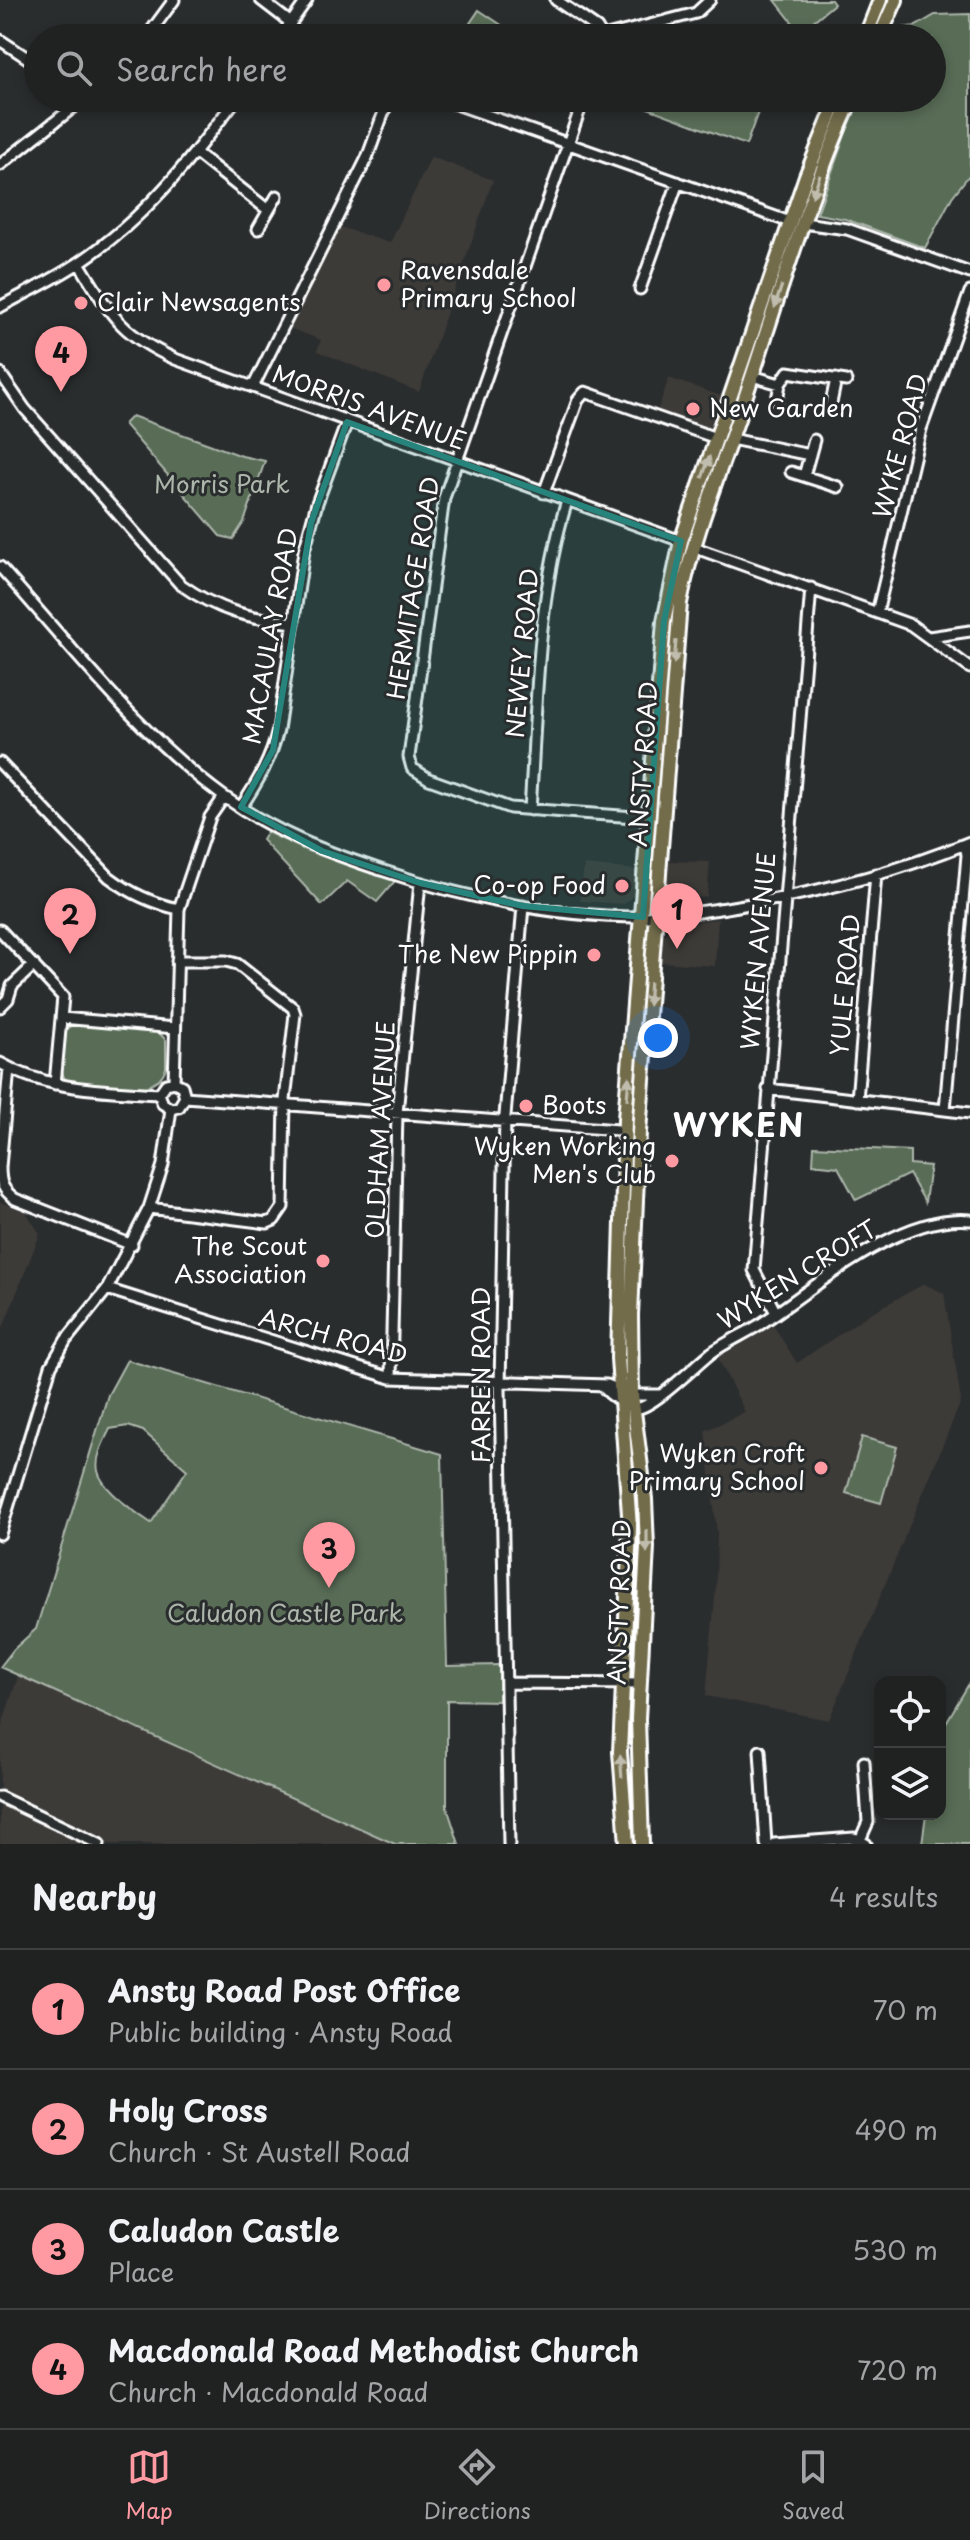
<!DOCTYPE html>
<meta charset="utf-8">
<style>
body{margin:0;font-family:"Playpen Sans",sans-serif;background:#282a2a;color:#f1f3f6}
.controls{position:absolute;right:24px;bottom:24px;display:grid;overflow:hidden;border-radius:16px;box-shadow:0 4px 12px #0003}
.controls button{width:72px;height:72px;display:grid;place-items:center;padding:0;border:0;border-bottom:2px solid #3d3f40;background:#202222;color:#f1f3f6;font:40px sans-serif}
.you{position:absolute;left:658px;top:1038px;width:28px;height:28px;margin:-20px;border:6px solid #fff;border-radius:50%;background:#1a73e8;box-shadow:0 0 0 12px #1a73e833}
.badge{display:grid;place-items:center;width:52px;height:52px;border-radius:50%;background:#ff9aa2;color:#111;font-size:26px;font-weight:700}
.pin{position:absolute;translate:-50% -66px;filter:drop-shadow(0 2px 4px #0008)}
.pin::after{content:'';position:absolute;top:42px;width:28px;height:24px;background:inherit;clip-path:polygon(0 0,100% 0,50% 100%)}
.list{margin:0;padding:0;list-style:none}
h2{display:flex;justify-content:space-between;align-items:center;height:104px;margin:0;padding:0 32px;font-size:34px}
h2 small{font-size:26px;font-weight:400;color:#a2a4a5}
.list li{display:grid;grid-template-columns:52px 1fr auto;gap:24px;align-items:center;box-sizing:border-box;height:120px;padding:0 32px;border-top:2px solid #3d3f40}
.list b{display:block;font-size:30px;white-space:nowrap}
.list p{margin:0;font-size:26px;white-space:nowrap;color:#a2a4a5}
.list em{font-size:26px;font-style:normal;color:#a2a4a5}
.icon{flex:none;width:44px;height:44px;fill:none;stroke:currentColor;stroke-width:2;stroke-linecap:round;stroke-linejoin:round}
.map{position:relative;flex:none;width:970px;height:1844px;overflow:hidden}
.search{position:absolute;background:#202222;box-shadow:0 4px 12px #0003;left:24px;right:24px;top:24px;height:88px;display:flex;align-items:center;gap:20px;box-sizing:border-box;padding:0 28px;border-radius:44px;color:#a2a4a5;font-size:30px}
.sheet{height:584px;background:#202222}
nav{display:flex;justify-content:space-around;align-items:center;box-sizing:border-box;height:112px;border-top:2px solid #3d3f40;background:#202222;font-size:22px;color:#a2a4a5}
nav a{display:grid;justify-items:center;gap:4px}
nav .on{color:#ff9aa2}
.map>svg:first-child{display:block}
</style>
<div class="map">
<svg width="970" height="1844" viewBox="0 0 970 1844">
<rect width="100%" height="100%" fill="#2a2d2e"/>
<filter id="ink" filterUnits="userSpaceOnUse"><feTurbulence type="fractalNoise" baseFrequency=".0125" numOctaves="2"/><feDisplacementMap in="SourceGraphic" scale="16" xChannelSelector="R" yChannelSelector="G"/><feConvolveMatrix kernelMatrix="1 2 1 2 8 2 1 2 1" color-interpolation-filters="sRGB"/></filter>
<g filter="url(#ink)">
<path fill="#3d3a38" d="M 431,157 L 493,180 L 419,392 L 317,351 L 321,340 L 289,328 L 340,227 L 390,243 Z
M 669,378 L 721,396 L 708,430 L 657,412 Z
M 668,861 L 710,862 L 707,897 L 672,901 L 665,895 Z
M 584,865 L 638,870 L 636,893 L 624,904 L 580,901 Z
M 718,919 L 715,966 L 661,962 L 663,936 L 675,924 Z
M 0,1202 L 26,1212 L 40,1234 L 0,1335 Z
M 924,1284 L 944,1293 L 961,1401 L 829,1720 L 706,1696 L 716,1586 L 717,1533 L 705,1431 L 745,1412 L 718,1358 L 773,1325 L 797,1363 L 869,1314 Z
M 19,1674 L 280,1791 L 395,1844 L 0,1844 L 0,1731 Z"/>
<path fill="#586c57" stroke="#acb6ab" stroke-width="2" fill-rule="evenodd" d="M 775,0 L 831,0 L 834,4 L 800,32 Z
M 479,10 L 521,38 L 460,38 Z
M 970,14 L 970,174 L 952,197 L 925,248 L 845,219 L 817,214 L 850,121 L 861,98 L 932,98 L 932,38 L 888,38 L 893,29 L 916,26 L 935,15 Z
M 640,98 L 747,98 L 761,104 L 746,145 L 637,104 Z
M 132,416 L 242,456 L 265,461 L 244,522 L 233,539 L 220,536 L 124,424 Z
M 267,832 L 305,850 L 395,881 L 377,902 L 347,881 L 322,905 L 262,840 Z
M 73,1024 L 157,1031 L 166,1040 L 166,1068 L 163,1074 L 159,1079 L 142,1089 L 66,1080 C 56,1068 63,1046 64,1031 Z
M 814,1146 L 910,1151 L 910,1164 L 930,1166 L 925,1202 L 909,1174 L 856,1200 L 838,1167 L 813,1164 Z
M 127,1360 L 442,1454 L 447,1666 L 499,1665 L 499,1701 L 447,1700 L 447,1807 L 459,1844 L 395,1844 L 0,1667 L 14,1649 L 36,1629 L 108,1395 ZM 128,1426 L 143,1431 L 187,1470 L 151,1523 C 136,1513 102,1490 98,1471 C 95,1457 104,1441 110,1429 Z
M 862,1437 L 897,1447 L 881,1503 L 846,1493 Z
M 970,1682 L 970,1844 L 922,1844 L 926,1814 L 940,1814 L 940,1733 Z"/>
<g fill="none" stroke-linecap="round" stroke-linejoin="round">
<defs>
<path id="minor" d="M 261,0 L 291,23
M 556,0 L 597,28 L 603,38
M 288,26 L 305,38
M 603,37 L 696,13 L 710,0
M 146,38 L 174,0
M 280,38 L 307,0
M 0,40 L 38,65
M 439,98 L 790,222
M 584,98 L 444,498 L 409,757 L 412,768 L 429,779 L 510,808 L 649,818
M 196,153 L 268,210
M 0,165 L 85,98
M 803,223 L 847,229 L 970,273
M 258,229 L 277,196
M 79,263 C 111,314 118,333 175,359 L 681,541
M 640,289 L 678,182
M 0,307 C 27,292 55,279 80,262 C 147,217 189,161 237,98
M 0,373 L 25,409 L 180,584 C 218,611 248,618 294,623
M 752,376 L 780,384
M 253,387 L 367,158 L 389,98
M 777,400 L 780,384 L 788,372 L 846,381
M 830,408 L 836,379
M 731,439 L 810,455
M 791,472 L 838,487
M 804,476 L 814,440
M 544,493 L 578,400 L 585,392 L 716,438
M 693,547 L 911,625 L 970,668
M 0,567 C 71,646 137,733 223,796 C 275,833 321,850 381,870 C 464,898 553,917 642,917 C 670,917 698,912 726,908 C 809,895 892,874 970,842
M 877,613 L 921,429 L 970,292
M 929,637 L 970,631
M 0,763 L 109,877 C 130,893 154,904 179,909
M 241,807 C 258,782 271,759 278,730 L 304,551 L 317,503 L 347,422
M 530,810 C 537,707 536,601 567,501
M 0,930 L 63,997 L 55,1084
M 0,1007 L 8,999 L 12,986 L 34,965
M 62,1018 L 175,1028
M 0,1063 C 48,1091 105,1090 159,1094
M 9,1068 L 0,1167 C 0,1183 2,1189 15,1199 L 132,1245
M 174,1082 L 179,909 L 210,817 L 224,797
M 768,1089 L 970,1113
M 185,1097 L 618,1130
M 857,1100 L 876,874
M 171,1109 L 163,1104 L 159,1094 L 166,1084 L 174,1082
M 171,1109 L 179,1107 L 185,1097 L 182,1086 L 174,1082
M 945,1110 L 967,855 L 965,844
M 149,1208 L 267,1223 L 274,1220 L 283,1207 L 285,1100 L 295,1014 L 293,1008 L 237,964 L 226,961 L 177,961
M 107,1289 L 391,1378 L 607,1385 L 632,1395 L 660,1395
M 776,1313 L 754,1270 L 811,588
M 391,1378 L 397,1113 L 420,883
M 602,1386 C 610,1395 626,1408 638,1408 C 652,1408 697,1364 711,1353 C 726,1342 743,1335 759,1325 C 815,1288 900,1213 970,1220
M 0,1534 L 51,1366 L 66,1340 L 107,1289 L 149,1208 L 163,1165 L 171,1109
M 506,1683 L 640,1684
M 760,1751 L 766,1844
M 0,1797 L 99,1844
M 860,1840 L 868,1822 L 864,1762
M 509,1844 L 500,1388 L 505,1116 L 523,906
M 774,1844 L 854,1838 L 866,1844"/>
<path id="highway" d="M 865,38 L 880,0
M 879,38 L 896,0
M 627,1844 L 620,1752 L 630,1528 L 618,1358 L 625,1119 L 664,621 L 681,541 L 806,176 L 838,98
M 642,1844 L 638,1719 L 647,1547 L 645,1499 L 632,1395 L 631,1315 L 639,1132 L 680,603 C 693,536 720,472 742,407 C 777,303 807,198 852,98"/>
</defs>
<use href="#minor" stroke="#fff" stroke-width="15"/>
<use href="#highway" stroke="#fff" stroke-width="18"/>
<use href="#minor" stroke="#2a2d2e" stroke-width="9"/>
<use href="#highway" stroke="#726c4b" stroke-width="12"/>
</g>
<defs><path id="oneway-solid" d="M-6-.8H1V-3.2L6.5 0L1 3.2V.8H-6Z" transform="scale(2)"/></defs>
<g fill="#c0bdae">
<use href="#oneway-solid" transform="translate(816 186) rotate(109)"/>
<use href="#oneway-solid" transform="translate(778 297) rotate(108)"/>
<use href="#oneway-solid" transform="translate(706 467) rotate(-71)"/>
<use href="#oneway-solid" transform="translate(675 652) rotate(95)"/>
<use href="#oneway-solid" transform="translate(649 994) rotate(94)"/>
<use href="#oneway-solid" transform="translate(628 1088) rotate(-85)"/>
<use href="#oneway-solid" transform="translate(647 1541) rotate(90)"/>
<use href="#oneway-solid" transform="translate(621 1766) rotate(-94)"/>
</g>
</g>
<path fill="#27847c" fill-opacity="0.2" stroke="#27847c" stroke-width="6" stroke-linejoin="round" d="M 347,422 L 681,541 L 664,621 L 643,917 L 523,906 L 420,883 L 322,851 L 241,807 L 273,750 L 311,523 Z"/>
<g fill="#ff9aa2" stroke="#2a2d2e" stroke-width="3">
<circle cx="384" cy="285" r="8"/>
<circle cx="81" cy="303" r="8"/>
<circle cx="693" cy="409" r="8"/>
<circle cx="622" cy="886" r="8"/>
<circle cx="594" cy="955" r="8"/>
<circle cx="526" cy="1106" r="8"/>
<circle cx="672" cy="1161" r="8"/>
<circle cx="323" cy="1261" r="8"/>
<circle cx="821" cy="1468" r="8"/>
</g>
<g text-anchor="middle" stroke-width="6" stroke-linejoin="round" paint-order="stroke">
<g font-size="24" fill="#fff" stroke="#2a2d2e" text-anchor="end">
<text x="400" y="279" text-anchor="start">Ravensdale<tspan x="400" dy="28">Primary School</tspan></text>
<text x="97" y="311" text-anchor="start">Clair Newsagents</text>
<text x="709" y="417" text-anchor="start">New Garden</text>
<text x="606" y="894">Co-op Food</text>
<text x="578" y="963">The New Pippin</text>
<text x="542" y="1114" text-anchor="start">Boots</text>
<text x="656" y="1155">Wyken Working<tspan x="656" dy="28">Men's Club</tspan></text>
<text x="307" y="1255">The Scout<tspan x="307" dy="28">Association</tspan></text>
<text x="805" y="1462">Wyken Croft<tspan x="805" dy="28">Primary School</tspan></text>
</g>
<g font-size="24" fill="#fff" stroke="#2a2d2e">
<text transform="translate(369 408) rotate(20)" y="8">MORRIS AVENUE</text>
<text transform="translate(901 446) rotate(-75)" y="8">WYKE ROAD</text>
<text transform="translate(414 588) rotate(-81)" y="8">HERMITAGE ROAD</text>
<text transform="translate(271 636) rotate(-80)" y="8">MACAULAY ROAD</text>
<text transform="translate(523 653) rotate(-85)" y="8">NEWEY ROAD</text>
<text transform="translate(644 764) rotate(-86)" y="8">ANSTY ROAD</text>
<text transform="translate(759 951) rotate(-85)" y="8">WYKEN AVENUE</text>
<text transform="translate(846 985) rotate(-85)" y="8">YULE ROAD</text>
<text transform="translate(381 1130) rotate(-87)" y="8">OLDHAM AVENUE</text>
<text transform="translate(798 1275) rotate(-32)" y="8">WYKEN CROFT</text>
<text transform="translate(333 1337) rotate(15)" y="8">ARCH ROAD</text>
<text transform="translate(482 1375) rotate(-90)" y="8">FARREN ROAD</text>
<text transform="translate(620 1602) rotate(-88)" y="8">ANSTY ROAD</text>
</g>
<g font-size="24" fill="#acb6ab" stroke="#2a2d2e">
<text x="222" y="493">Morris Park</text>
<text x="285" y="1622">Caludon Castle Park</text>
</g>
<g font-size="32" font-weight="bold" letter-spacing="2" fill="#fff" stroke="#2a2d2e">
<text x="739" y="1137">WYKEN</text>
</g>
</g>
</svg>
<div class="controls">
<button><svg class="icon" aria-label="locate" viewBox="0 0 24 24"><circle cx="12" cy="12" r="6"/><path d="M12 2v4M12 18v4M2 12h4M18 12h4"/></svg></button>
<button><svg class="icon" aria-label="layers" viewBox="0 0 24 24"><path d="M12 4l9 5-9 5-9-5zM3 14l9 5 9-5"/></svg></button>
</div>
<div class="you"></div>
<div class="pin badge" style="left:677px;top:949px">1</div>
<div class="pin badge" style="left:70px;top:954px">2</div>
<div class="pin badge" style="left:329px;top:1588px">3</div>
<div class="pin badge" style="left:61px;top:392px">4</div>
<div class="search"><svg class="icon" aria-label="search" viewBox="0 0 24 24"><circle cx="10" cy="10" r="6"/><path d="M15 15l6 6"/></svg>Search here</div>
</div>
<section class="sheet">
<h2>Nearby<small>4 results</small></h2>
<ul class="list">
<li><span class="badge">1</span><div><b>Ansty Road Post Office</b><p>Public building · Ansty Road</p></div><em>70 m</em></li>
<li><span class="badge">2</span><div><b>Holy Cross</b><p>Church · St Austell Road</p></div><em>490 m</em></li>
<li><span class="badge">3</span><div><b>Caludon Castle</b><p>Place</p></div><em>530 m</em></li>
<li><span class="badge">4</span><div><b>Macdonald Road Methodist Church</b><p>Church · Macdonald Road</p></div><em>720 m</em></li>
</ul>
</section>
<nav>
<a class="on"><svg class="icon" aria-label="map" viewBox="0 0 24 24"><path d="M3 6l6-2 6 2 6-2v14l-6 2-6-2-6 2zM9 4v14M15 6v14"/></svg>Map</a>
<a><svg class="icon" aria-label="directions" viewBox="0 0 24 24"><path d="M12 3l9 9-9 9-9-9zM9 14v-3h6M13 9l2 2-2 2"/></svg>Directions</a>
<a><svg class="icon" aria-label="saved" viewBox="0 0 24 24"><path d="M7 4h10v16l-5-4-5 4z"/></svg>Saved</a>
</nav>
